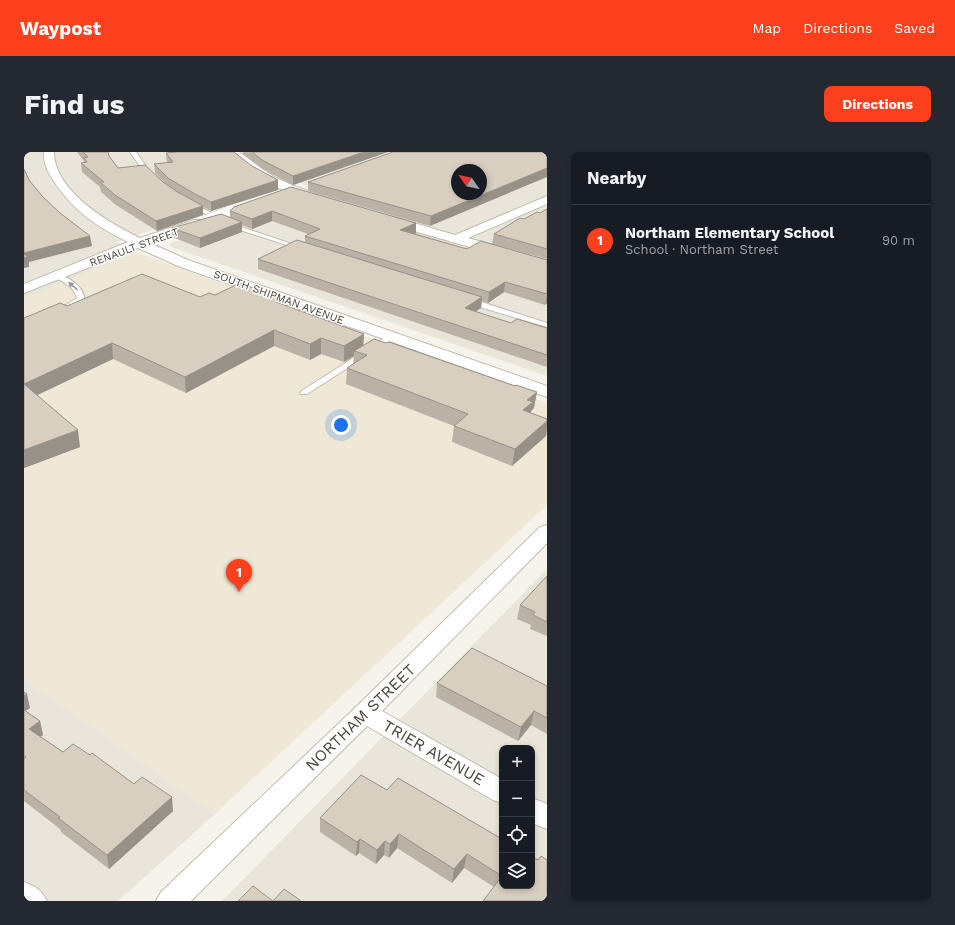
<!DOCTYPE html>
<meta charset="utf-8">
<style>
body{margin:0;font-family:"Work Sans",sans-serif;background:#242831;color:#f1f3f6}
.controls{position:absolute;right:12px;bottom:12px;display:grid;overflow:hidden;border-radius:8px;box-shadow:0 2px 6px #0003}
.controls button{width:36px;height:36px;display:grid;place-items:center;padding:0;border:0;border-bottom:1px solid #363941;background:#171b24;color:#f1f3f6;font:20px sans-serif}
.compass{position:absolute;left:427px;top:12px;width:36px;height:36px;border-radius:50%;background:#171b24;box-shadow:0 2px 6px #0003;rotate:304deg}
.you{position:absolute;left:317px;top:273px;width:14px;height:14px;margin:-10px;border:3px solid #fff;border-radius:50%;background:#1a73e8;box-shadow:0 0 0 6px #1a73e833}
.badge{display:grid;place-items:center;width:26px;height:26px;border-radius:50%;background:#fc3f1d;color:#fff;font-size:13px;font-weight:700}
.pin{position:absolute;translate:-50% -33px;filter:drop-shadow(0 1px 2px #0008)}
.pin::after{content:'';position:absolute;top:21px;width:14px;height:12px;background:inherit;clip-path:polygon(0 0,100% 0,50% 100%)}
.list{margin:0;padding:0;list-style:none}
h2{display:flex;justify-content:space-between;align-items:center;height:52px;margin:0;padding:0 16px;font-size:17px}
h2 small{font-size:13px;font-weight:400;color:#9ea1a6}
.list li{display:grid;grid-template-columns:26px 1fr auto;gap:12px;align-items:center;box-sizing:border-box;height:72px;padding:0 16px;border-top:1px solid #363941}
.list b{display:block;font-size:15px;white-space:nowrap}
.list p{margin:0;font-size:13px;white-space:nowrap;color:#9ea1a6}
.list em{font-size:13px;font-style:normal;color:#9ea1a6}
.icon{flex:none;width:22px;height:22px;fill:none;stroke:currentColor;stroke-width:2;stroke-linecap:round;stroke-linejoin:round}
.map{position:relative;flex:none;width:523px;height:749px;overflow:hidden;border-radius:8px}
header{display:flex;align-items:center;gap:24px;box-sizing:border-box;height:56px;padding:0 20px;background:#fc3f1d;color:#fff}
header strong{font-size:19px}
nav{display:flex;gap:22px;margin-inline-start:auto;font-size:14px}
.intro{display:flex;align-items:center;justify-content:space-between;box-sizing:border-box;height:96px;padding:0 24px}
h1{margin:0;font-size:28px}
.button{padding:10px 18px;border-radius:8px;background:#fc3f1d;color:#fff;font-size:14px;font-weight:700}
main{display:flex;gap:24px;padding:0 24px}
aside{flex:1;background:#171b24;border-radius:8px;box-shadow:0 2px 6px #0003}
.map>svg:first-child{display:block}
</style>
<header>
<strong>Waypost</strong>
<nav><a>Map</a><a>Directions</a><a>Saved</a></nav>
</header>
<div class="intro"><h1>Find us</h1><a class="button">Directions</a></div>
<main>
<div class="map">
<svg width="523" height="749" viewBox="0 0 523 749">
<rect width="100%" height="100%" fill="#f6f3ec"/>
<path fill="#eae5da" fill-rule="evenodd" d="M 0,0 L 197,0 L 246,38 L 93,90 L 112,100 L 0,147 Z
M 233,0 L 523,0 L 523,224 L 150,96 L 145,92 L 295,39 L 265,26 ZM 433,18 L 457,18 L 457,42 L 433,42 Z
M 523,417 L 523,749 L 198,749 ZM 478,596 L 508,596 L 508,734 L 478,734 Z
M 0,527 L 191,662 L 94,749 L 0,749 Z"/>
<path fill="#efe8d6" d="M 112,100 L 523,251 L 523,353 L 191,662 L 0,527 L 0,147 Z"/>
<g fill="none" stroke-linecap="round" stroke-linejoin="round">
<defs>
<path id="lane" d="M 106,0 L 112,0 L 128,23 L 127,24 L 123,24 Z
M 165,52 L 169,52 L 217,75 L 280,96 L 275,97 L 213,77 L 165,54 Z
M 33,122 C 44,125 62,135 60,149 L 48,157 L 42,157 L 42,153 L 53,146 C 50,135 41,131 31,125 L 30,124 Z
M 442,147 L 448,147 L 523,171 L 523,175 L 442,151 Z
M 365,183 L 368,183 L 372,185 L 283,242 L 277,242 L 276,240 Z"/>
<path id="street" d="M 20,0 L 30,0 C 30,39 85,71 116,86 L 170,68 L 178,68 L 180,71 L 178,74 L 126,91 L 164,108 L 523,234 L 523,245 L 154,114 L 114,96 L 0,141 L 0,132 L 104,90 C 72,74 52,61 31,31 C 25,22 19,12 20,0 Z
M 203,0 L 215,0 L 250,25 L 270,34 L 293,42 L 295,45 L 293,48 L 289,49 C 265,43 217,20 203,0 Z
M 523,44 L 523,52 L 444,86 L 523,109 L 523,117 L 362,71 L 360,68 L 362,65 L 366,64 L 431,83 Z
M 523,373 L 523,391 L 358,559 L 478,627 L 478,651 L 469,648 L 343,574 L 167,749 L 132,749 L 137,740 L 332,555 L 516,375 Z
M 508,646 L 523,652 L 523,677 L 508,671 Z
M 0,730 C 12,735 17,737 23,749 L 0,749 Z"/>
</defs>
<use href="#lane" stroke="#c2bbae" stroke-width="2"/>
<use href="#street" stroke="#c2bbae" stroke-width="2"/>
<use href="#lane" fill="#fff" fill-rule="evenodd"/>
<use href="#street" fill="#fff" fill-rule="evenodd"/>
<defs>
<path id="street-bridge" d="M 185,68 L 204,61"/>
</defs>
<use href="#street-bridge" stroke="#c2bbae" stroke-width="13" stroke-linecap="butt"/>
<use href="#street-bridge" stroke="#fff" stroke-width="12"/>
</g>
<path fill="#bab2a6" d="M 53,0 L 84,0 L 85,4 L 94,16 L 139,30 L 143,33 L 131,21 L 130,12 L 143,11 L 142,1 L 228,14 L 254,28 L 254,38 L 187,59 L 179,55 L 179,63 L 133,79 L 92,53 L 77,40 L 76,35 L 58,20 L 57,11 L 60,10 L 60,9 Z
M 219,0 L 364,0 L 269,33 L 238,17 L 219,2 Z
M 523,0 L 406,74 L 284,39 L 284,30 Z
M 267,35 L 392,81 L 390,81 L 443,97 L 523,108 L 523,151 L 521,153 L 480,140 L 464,151 L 458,149 L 457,156 L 451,160 L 487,171 L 523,176 L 523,215 L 234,117 L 234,107 L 281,90 L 281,84 L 284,82 L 248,69 L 228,77 L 218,73 L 218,80 L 176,96 L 148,85 L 148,76 L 206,66 L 206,59 Z
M 523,57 L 523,107 L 468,92 L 470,82 L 500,67 L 516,61 Z
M 191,143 L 259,153 L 340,182 L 339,193 L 510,256 L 507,259 L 507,261 L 523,267 L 523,277 L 522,284 L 488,314 L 428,290 L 430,274 L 322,232 L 323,216 L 329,212 L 330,204 L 320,210 L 297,202 L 286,208 L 250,194 L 162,241 L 89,207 L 13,243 L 56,295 L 0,316 L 0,166 L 43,154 L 176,145 Z
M 523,424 L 523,484 L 506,477 L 507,473 L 493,467 L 496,453 Z
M 413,531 L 523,534 L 523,582 L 507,573 L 494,589 L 412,545 Z
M 0,540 L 6,556 L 1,559 L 16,569 L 19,583 L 16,585 L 39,600 L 149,659 L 85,717 L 37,680 L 36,677 L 0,649 Z
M 363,638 L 514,708 L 523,708 L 470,735 L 440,716 L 428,731 L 373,696 L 365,706 L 360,703 L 352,712 L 335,701 L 332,704 L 296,680 L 296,666 Z"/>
<path fill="#979187" d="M 340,0 L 364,0 L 269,33 L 269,24 Z
M 523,16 L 523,25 L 406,74 L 407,64 Z
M 254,28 L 254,38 L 187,59 L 187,50 Z
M 179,54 L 179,63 L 133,79 L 132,69 Z
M 248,59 L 248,69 L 228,77 L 228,67 Z
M 218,70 L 218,80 L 176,96 L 176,86 Z
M 392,71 L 392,81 L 376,87 L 376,78 Z
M 66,84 L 68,94 L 5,110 L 5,115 L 0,116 L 0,101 Z
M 481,130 L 480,140 L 464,151 L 465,140 Z
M 523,142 L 523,151 L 521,153 Z
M 458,145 L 457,156 L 439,167 L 441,156 Z
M 259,147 L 259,162 L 252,150 Z
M 250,178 L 250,194 L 162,241 L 161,225 Z
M 340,182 L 339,198 L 330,199 L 330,204 L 320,210 L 320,194 Z
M 297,186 L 297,202 L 286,208 L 286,192 Z
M 88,191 L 89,207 L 3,248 L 0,232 Z
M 513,240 L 510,256 L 507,259 L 506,266 L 499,258 L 503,248 Z
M 523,269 L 523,277 L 522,284 L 488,314 L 491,297 Z
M 54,278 L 56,295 L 0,316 L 0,298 Z
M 3,542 L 6,556 L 0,560 L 0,544 Z
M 510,559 L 507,573 L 494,589 L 497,575 Z
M 16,569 L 19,583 L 8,591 L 5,577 Z
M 148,645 L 149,659 L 85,717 L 83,703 Z
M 375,682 L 373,696 L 365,706 L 366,692 Z
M 336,687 L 335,701 L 332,704 L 333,690 Z
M 361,689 L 360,703 L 352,712 L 353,698 Z
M 443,702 L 440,716 L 428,731 L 430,717 Z"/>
<path fill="#d8cfc1" stroke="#979187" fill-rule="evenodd" d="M 59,0 L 84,0 L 85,4 L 94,16 L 121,13 L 139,30 L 152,39 L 179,54 L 132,69 L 91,43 L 76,30 L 80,30 L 57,11 L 63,10 L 60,6 L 64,5 Z
M 153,0 L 210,0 L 228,14 L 254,28 L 187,50 L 171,42 L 144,26 L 130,12 L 149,10 L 142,1 Z
M 228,0 L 340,0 L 269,24 L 238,8 Z
M 369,0 L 523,0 L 523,16 L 407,64 L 284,30 ZM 433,18 L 457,18 L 457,42 L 433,42 Z
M 0,17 L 5,28 L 18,44 L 36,61 L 66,84 L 0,101 Z
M 267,35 L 392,71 L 376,78 L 443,97 L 457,89 L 523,108 L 523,142 L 481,130 L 465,140 L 281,84 L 296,77 L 248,59 L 228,67 L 206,59 L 210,55 Z
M 523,57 L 523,97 L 470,82 L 496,66 L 500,67 L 513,60 L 516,61 Z
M 197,62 L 218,70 L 176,86 L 148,76 Z
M 273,88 L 458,145 L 441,156 L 487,171 L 493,167 L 523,176 L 523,203 L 234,107 Z
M 0,102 L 4,105 L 0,106 Z
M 118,122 L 176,145 L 185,141 L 191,143 L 216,131 L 259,147 L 252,150 L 340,182 L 320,194 L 297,186 L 286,192 L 250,178 L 161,225 L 88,191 L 0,232 L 0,166 L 36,151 L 43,154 Z
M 350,187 L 362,191 L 365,190 L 491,234 L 492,233 L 513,240 L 503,248 L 509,250 L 499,258 L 523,267 L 523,269 L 491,297 L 430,274 L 444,262 L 323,216 L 343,203 L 330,199 Z
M 0,232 L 54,278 L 0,298 Z
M 523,424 L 523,470 L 509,463 L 511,460 L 496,453 Z
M 448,496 L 523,534 L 523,566 L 510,559 L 497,575 L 413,531 Z
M 0,540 L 3,542 L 0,544 Z
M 0,558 L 16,569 L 5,577 L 39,600 L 49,592 L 66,603 L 68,601 L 110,632 L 118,625 L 148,645 L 83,703 L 34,666 L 36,665 L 0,638 L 0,607 L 2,605 L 0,604 Z
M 337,623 L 363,638 L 374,626 L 478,687 L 478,724 L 443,702 L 430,717 L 375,682 L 366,692 L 361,689 L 353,698 L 336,687 L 333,690 L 296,666 Z
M 517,704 L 523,708 L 523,749 L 459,749 L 478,724 L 478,734 L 508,734 L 508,705 L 514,708 Z
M 229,734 L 249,749 L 260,737 L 276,748 L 276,749 L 214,749 Z"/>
<defs><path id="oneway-solid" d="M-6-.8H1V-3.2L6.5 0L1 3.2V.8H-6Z"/></defs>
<use fill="#9c9892" href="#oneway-solid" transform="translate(49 134) rotate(-139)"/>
<g text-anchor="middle" stroke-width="3" stroke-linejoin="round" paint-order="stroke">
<g font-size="11" fill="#4b4439" stroke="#fff">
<text transform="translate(110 95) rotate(-20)" y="4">RENAULT STREET</text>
<text transform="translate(255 145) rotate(20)" y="4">SOUTH SHIPMAN AVENUE</text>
</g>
<g font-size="16" fill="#4b4439" stroke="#fff">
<text transform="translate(336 565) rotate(-44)" y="6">NORTHAM STREET</text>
<text transform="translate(410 600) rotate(30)" y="6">TRIER AVENUE</text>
</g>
</g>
</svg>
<div class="controls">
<button>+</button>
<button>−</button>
<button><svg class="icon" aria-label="locate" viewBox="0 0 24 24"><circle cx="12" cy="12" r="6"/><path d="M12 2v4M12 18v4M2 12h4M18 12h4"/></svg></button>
<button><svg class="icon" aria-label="layers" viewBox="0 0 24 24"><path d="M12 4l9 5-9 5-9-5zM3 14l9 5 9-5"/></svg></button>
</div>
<svg class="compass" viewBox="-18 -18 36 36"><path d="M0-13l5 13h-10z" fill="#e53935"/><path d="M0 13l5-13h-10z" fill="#9ea1a6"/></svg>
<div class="you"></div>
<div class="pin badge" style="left:215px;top:440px">1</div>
</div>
<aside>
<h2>Nearby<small></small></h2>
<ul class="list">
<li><span class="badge">1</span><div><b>Northam Elementary School</b><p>School · Northam Street</p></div><em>90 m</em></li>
</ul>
</aside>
</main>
